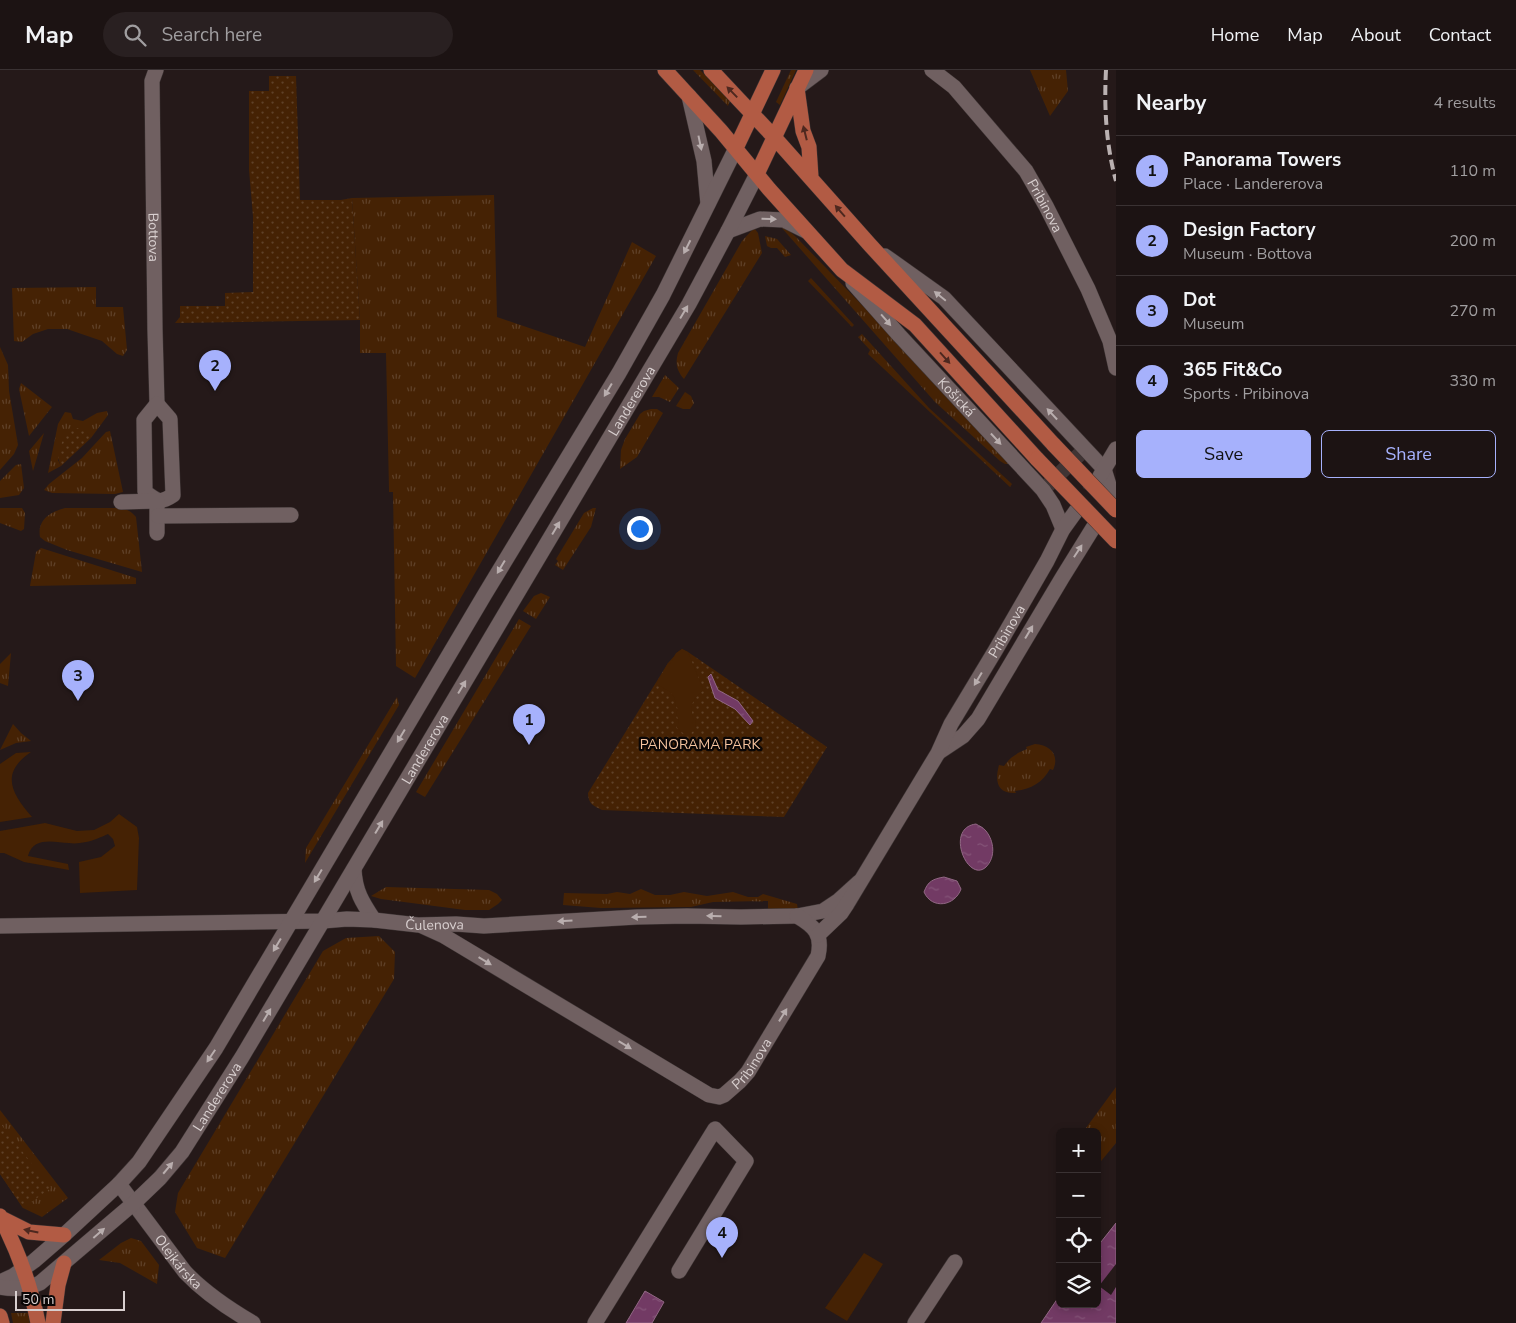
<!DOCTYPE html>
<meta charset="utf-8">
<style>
body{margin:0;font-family:"Nunito Sans",sans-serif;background:#292021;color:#f1f3f6}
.controls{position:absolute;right:15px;bottom:15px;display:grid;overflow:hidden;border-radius:8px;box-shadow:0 2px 8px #0003}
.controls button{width:45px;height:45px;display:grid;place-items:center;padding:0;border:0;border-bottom:1px solid #3a3233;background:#1c1313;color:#f1f3f6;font:25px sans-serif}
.scale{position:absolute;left:15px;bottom:12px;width:110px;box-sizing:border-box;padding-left:5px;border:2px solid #d8cfcf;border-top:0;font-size:14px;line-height:18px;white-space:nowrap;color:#d8cfcf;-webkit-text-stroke:4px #0a0606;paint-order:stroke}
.you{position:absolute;left:639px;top:458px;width:18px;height:18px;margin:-12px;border:4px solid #fff;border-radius:50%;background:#1a73e8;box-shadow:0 0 0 8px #1a73e833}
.badge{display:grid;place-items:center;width:32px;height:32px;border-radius:50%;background:#a6b1fc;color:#111;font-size:16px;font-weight:700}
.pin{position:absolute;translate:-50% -41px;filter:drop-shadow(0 1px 2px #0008)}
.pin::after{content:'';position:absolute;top:26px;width:18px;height:15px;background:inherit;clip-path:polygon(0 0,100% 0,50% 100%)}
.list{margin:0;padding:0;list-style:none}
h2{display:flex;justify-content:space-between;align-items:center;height:65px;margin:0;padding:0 20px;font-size:21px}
h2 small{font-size:16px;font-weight:400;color:#a09ea0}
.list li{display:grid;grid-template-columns:32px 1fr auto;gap:15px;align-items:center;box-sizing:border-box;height:70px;padding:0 20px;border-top:1px solid #3a3233}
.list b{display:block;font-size:19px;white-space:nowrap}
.list p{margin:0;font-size:16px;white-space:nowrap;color:#a09ea0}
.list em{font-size:16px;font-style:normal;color:#a09ea0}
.actions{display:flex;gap:10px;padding:15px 20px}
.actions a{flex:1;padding:11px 0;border:1px solid #a6b1fc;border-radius:8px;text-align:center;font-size:18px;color:#a6b1fc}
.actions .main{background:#a6b1fc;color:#111}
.icon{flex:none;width:28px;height:28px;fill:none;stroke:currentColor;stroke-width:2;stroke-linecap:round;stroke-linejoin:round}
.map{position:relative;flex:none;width:1116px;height:1253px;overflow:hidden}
header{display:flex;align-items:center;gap:30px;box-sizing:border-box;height:70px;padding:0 25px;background:#1c1313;border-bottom:1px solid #3a3233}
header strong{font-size:24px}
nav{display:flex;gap:28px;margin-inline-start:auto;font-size:18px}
.search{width:350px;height:45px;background:#292021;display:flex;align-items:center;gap:12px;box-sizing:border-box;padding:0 18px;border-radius:28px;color:#a09ea0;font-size:19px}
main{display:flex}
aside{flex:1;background:#1c1313}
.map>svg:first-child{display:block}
</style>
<header>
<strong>Map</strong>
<div class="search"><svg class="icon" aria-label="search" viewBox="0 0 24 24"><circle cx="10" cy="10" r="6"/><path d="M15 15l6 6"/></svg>Search here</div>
<nav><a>Home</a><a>Map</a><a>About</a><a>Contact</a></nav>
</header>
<main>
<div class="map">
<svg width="1116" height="1253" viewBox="0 0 1116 1253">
<defs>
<pattern id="grass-tufts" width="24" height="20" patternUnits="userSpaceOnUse" patternTransform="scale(1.25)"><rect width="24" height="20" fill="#452204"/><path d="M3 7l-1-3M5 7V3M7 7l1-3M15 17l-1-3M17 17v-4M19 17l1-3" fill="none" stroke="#5f4128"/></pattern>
<pattern id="park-dots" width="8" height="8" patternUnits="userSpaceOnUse" patternTransform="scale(1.25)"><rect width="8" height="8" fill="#452204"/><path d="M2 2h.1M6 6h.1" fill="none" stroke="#5f4128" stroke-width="1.8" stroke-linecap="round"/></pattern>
<pattern id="water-ripples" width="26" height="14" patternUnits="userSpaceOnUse" patternTransform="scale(1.25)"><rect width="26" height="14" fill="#723a64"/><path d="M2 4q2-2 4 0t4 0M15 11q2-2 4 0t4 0" fill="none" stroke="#855579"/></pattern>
</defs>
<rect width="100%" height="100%" fill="#251919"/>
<path fill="url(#grass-tufts)" d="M 693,0 L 700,0 L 730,31 L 728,36 Z
M 791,0 L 796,0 L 780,35 L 776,32 Z
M 1030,0 L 1066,0 L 1068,21 L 1050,46 Z
M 494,125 L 497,247 L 585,277 L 632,172 L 656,186 L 415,608 L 396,596 L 393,422 L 389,422 L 389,419 L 386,283 L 360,283 L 360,250 L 352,128 Z
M 781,157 L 787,159 L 796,167 L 925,300 L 1010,394 L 1005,394 L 1000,391 L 935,332 Z
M 754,158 L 758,163 L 762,183 L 684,309 C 677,301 675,294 678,283 L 742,171 Z
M 765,166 L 777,169 L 791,185 L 785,187 L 777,178 L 771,178 L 767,176 Z
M 811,208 L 854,255 L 852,257 L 808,211 Z
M 96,217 L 96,237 L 123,237 L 127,280 L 123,286 L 117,284 L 102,271 L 67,259 L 48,259 L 33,264 L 22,272 L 14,271 L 12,218 Z
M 862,264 L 929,338 L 1012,414 L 1010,417 L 868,284 L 870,280 L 858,267 Z
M 0,277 L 8,295 L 9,321 L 18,375 L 14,384 L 0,400 Z
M 665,305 L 679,318 L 670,332 L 659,327 L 652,327 Z
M 21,313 L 52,337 L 29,366 L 19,319 Z
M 685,322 L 691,326 L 694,333 L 690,339 L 683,339 L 676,336 Z
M 651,339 L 657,339 L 663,343 L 637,387 L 620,399 L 621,380 L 625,369 L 640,344 L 644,341 Z
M 107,341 L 108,345 L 91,368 L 83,358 L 58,390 L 61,396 L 48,403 L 58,354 L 65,342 L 71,343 L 73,349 L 83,351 L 97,343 Z
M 110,361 L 123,422 L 115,424 L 52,423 L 44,420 L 49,414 L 82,388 L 106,362 Z
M 44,363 L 33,401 L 29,381 Z
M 21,394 L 24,418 L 19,425 L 0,428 L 0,411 L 16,395 Z
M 0,438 L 22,438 L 25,443 L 24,459 L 21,461 L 0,453 Z
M 65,438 L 119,438 C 127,439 131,441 136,447 L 142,502 L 67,480 L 45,471 L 40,467 C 37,450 50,442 65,438 Z
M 593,438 L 596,438 L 591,457 L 563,500 L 555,495 L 558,491 L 556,489 L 584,443 Z
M 41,478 L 136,508 L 136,514 L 30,516 L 36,482 Z
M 541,523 L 550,527 L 536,549 L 523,541 L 534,526 Z
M 519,549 L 531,556 L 425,727 L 416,722 Z
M 11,583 L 8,616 L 0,613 L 0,594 Z
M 397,627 L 399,635 L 305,793 L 306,778 Z
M 13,654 L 21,663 L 31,671 L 16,673 L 0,680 Z
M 1035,674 C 1050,675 1060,685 1053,700 L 1050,699 C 1042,713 1031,719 1015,721 L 1016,723 C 996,724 995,710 999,695 L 1004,696 C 1010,687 1017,683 1027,679 L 1026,677 Z
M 386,817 L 489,820 L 497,824 L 502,830 L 498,834 L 489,840 L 465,840 L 381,829 L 371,826 Z
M 641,819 L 655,825 L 670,825 L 684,822 L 707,826 L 733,822 L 748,827 L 758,827 L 763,824 L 797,834 L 798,840 L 768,842 L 768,831 L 713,832 L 691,837 L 601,838 L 563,835 L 564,823 L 607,824 L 617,822 L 630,824 Z
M 379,866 L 395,882 L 394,909 L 225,1188 L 197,1178 L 175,1142 L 178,1123 L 323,881 L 346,868 Z
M 1116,1017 L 1116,1073 L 1097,1096 L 1097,1062 L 1083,1062 Z
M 0,1040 L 68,1128 L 42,1147 L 23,1138 L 0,1104 Z
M 131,1168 L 141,1171 L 159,1195 L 157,1214 L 120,1193 L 99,1190 L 121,1173 Z
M 28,1243 L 30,1253 L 13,1253 L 11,1243 Z"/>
<path fill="url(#park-dots)" d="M 269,6 L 296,6 L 300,130 L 341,130 L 352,128 L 360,250 L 175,253 L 180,247 L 180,236 L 225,236 L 225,223 L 253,222 L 253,146 L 249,100 L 249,21 L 269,21 Z
M 70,358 L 84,358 L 91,368 L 61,396 C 54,383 63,370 70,358 Z
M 682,579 L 688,582 L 827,677 L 784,747 L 602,740 C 594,736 588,734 588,723 L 668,593 L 678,582 Z
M 0,1053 L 51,1118 L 23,1138 L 0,1104 Z"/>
<path fill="#452204" d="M 682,579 L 688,582 L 703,619 L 705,619 C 695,627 689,633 693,646 L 692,646 L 694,650 L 695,650 L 696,658 L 691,663 L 683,663 L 677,658 L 677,654 L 679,654 L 676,641 L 678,641 L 677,637 L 676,636 C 675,621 668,621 656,614 L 668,593 L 670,594 L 676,583 Z
M 31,682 C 0,703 11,723 32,747 L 0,752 L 0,694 L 16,683 Z
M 119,744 L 137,757 L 139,768 L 137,820 L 80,823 L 79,792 L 101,787 L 115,776 L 113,769 L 108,764 C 101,767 93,771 86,772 C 80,773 75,774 69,773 C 54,772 33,766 28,786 L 68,794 L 69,800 L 24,792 L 4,783 L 0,783 L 0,761 L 45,753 L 77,761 L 94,760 L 110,752 Z
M 864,1183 L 883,1194 L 847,1251 L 825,1238 Z"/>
<path fill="url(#water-ripples)" stroke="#916784" d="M 711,604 L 718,620 L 738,631 L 753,651 L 750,655 L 735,639 L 715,628 L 708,607 Z
M 976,754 C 979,756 983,757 986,761 C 994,771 996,787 986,797 C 968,814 944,758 976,754 Z
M 944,807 L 957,811 L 961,819 C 955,836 932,840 924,822 C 928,811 933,809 944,807 Z
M 1116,1153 L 1116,1253 L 1041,1253 L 1060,1225 L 1060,1234 L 1097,1234 L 1097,1177 Z
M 645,1221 L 664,1232 L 652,1253 L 626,1253 Z"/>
<path fill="#251919" d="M 1116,1194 L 1116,1217 L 1111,1225 L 1099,1216 Z"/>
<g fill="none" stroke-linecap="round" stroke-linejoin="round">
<path stroke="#403434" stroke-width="15" stroke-dasharray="15 8" stroke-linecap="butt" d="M 1043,420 L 1085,379
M 1076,441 L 1099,407"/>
<defs>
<g id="minor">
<path id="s1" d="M 156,0 L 152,11 L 155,260 L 157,334"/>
<path id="s2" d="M 932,0 L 954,17 L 1026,101 L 1046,136 L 1088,219 L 1110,271 L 1116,298"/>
<path d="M 797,18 L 821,0"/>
<path d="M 689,26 L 704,91 L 708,134"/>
<path d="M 728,161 L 760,149 L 784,150 L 806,161"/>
<path d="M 885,186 L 944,228 L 1104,399"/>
<path id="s3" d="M 853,213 L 899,265 L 1043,420 L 1053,435 L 1063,459"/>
<path d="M 157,334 L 170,349 L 173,425 C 160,434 157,431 145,422 L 144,350 Z"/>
<path d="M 1104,399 L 1113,428"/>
<path d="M 1100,406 L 1116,379"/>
<path d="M 121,432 L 157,431 L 157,463"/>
<path d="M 158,446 L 291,445"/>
<path d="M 939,682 L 963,666 L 978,649 L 1062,508 L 1093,458"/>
<path d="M 354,799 C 355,821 362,832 374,850"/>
<path id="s4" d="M 0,856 L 323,851 L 347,849 L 374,850 L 418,855 L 456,854 L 484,856 L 637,847 L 687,846 L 741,847 L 797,846 L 823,841 L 838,831 L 859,812"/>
<path id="s5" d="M 422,856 L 444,866 L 709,1025 L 719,1027 L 724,1025 L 740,1011 L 748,1002 L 818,886 C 823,864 814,856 797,846"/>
<path id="s6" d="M 818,865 L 841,843 L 847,834 L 938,683 L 951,654 L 995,581 L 1047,491 L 1063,459 L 1076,441"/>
<path id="s7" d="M 119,1114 L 185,1202 C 204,1222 229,1239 253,1253"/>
<path d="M 0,1212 L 13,1206 L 34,1191 L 64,1165 L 119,1114 L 139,1092 L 216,978 L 485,524 L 619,303 L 663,225 L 736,78"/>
<path id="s8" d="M 0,1217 C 14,1220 27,1219 40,1213 L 134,1133 L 160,1108 L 182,1082 L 242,987 L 689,234 L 728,161 L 757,104"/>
<path d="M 595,1253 L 715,1059 L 746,1091 L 679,1201"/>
<path d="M 915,1253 L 955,1192"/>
</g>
<path id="major" d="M 665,0 L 721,61 L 769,119 L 842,200 L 915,255 L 1037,389
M 711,0 L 774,67 L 870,175 L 1054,375
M 797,18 L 803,61 L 809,77 L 811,107
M 736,78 L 773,0
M 757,104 L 806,0
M 0,1146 C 17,1179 31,1216 38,1253
M 1,1148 L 29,1162 L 64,1165
M 0,1246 L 2,1253
M 53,1253 L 58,1215 L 64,1193"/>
</defs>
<use href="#minor" stroke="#3e3535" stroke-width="16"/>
<use href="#major" stroke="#3e3535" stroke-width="16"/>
<use href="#minor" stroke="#706061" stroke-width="15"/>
<use href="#major" stroke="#b25b44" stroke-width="15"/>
<path stroke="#bab1b1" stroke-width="4" stroke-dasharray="10 5" stroke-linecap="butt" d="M 1106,0 C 1104,37 1106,75 1116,111"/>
<defs>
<path id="major-bridge" d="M 1054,375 L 1116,440
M 1037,389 L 1116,471"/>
</defs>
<use href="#major-bridge" stroke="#3e3535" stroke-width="16" stroke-linecap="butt"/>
<use href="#major-bridge" stroke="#b25b44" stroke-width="15"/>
</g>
<defs><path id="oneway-solid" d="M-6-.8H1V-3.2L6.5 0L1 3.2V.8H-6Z" transform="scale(1.25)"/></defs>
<g fill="#4d281f">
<use href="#oneway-solid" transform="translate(732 22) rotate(-134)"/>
<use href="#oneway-solid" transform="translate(805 63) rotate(-104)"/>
<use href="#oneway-solid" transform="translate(840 141) rotate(-131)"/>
<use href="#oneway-solid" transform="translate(945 288) rotate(48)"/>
<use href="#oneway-solid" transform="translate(31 1161) rotate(-168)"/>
</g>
<g fill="#b9aeae">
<use href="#oneway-solid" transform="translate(700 73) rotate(78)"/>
<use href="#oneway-solid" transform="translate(769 149) rotate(2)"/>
<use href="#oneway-solid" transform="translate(687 177) rotate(117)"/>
<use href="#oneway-solid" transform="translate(940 226) rotate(-141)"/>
<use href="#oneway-solid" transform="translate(684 242) rotate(-59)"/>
<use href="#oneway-solid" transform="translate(886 250) rotate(49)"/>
<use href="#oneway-solid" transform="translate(608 320) rotate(121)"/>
<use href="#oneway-solid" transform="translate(1052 344) rotate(-133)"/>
<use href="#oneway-solid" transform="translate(996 369) rotate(47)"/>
<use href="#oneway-solid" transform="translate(556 458) rotate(-59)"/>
<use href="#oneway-solid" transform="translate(1078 481) rotate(-57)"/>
<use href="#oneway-solid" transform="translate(501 497) rotate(121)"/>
<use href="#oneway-solid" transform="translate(1029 562) rotate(-59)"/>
<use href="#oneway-solid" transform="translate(978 609) rotate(121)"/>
<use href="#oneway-solid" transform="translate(462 617) rotate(-59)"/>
<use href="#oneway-solid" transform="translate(401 666) rotate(121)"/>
<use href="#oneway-solid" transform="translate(379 757) rotate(-59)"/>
<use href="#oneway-solid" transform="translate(318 806) rotate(121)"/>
<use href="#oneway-solid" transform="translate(714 846) rotate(-178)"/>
<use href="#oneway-solid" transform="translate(639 847) rotate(178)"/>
<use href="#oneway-solid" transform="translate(565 851) rotate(176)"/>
<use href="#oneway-solid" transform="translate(277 875) rotate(121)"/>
<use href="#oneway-solid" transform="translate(485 891) rotate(31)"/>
<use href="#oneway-solid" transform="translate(267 945) rotate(-59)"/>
<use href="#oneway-solid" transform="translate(783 945) rotate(-58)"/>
<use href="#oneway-solid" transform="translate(625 975) rotate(31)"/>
<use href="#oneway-solid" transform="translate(211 986) rotate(124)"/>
<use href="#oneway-solid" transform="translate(168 1098) rotate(-50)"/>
<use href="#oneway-solid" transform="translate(99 1163) rotate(-41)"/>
</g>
<g text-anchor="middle" stroke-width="4.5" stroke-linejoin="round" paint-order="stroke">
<g font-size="14" fill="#d8cfcf" stroke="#0a0606">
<text dy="5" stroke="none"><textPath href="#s2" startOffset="178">Pribinova</textPath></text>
<text dy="5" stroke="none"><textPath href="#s1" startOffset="168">Bottova</textPath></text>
<text dy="5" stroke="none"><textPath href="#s3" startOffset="154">Košická</textPath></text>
<text dy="5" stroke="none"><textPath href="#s8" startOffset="1110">Landererova</textPath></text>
<text dy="5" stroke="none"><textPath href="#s6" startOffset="359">Pribinova</textPath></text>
<text dy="5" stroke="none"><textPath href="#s8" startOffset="705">Landererova</textPath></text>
<text dy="5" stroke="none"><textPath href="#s4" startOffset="435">Čulenova</textPath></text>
<text dy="5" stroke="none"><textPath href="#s5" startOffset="391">Pribinova</textPath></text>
<text dy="5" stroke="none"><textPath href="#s8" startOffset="300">Landererova</textPath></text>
<text dy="5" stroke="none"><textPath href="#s7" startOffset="98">Olejkárska</textPath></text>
</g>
<g font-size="14" fill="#f7c49f" stroke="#0a0606">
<text x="700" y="679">PANORAMA PARK</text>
</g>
</g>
</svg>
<div class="controls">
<button>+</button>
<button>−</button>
<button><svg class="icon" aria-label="locate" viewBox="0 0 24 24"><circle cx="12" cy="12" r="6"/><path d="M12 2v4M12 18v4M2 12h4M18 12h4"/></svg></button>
<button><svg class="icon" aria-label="layers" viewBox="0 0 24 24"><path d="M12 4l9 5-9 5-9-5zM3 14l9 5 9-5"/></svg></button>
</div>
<div class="scale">50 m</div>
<div class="you"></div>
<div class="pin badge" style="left:529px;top:675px">1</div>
<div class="pin badge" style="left:215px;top:321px">2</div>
<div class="pin badge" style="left:78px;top:631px">3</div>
<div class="pin badge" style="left:722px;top:1188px">4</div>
</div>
<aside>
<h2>Nearby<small>4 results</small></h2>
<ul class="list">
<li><span class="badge">1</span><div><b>Panorama Towers</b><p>Place · Landererova</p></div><em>110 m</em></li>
<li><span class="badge">2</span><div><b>Design Factory</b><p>Museum · Bottova</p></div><em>200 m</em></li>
<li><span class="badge">3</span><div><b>Dot</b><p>Museum</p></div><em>270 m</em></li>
<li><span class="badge">4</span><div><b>365 Fit&amp;Co</b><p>Sports · Pribinova</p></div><em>330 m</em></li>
</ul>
<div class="actions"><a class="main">Save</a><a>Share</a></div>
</aside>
</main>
